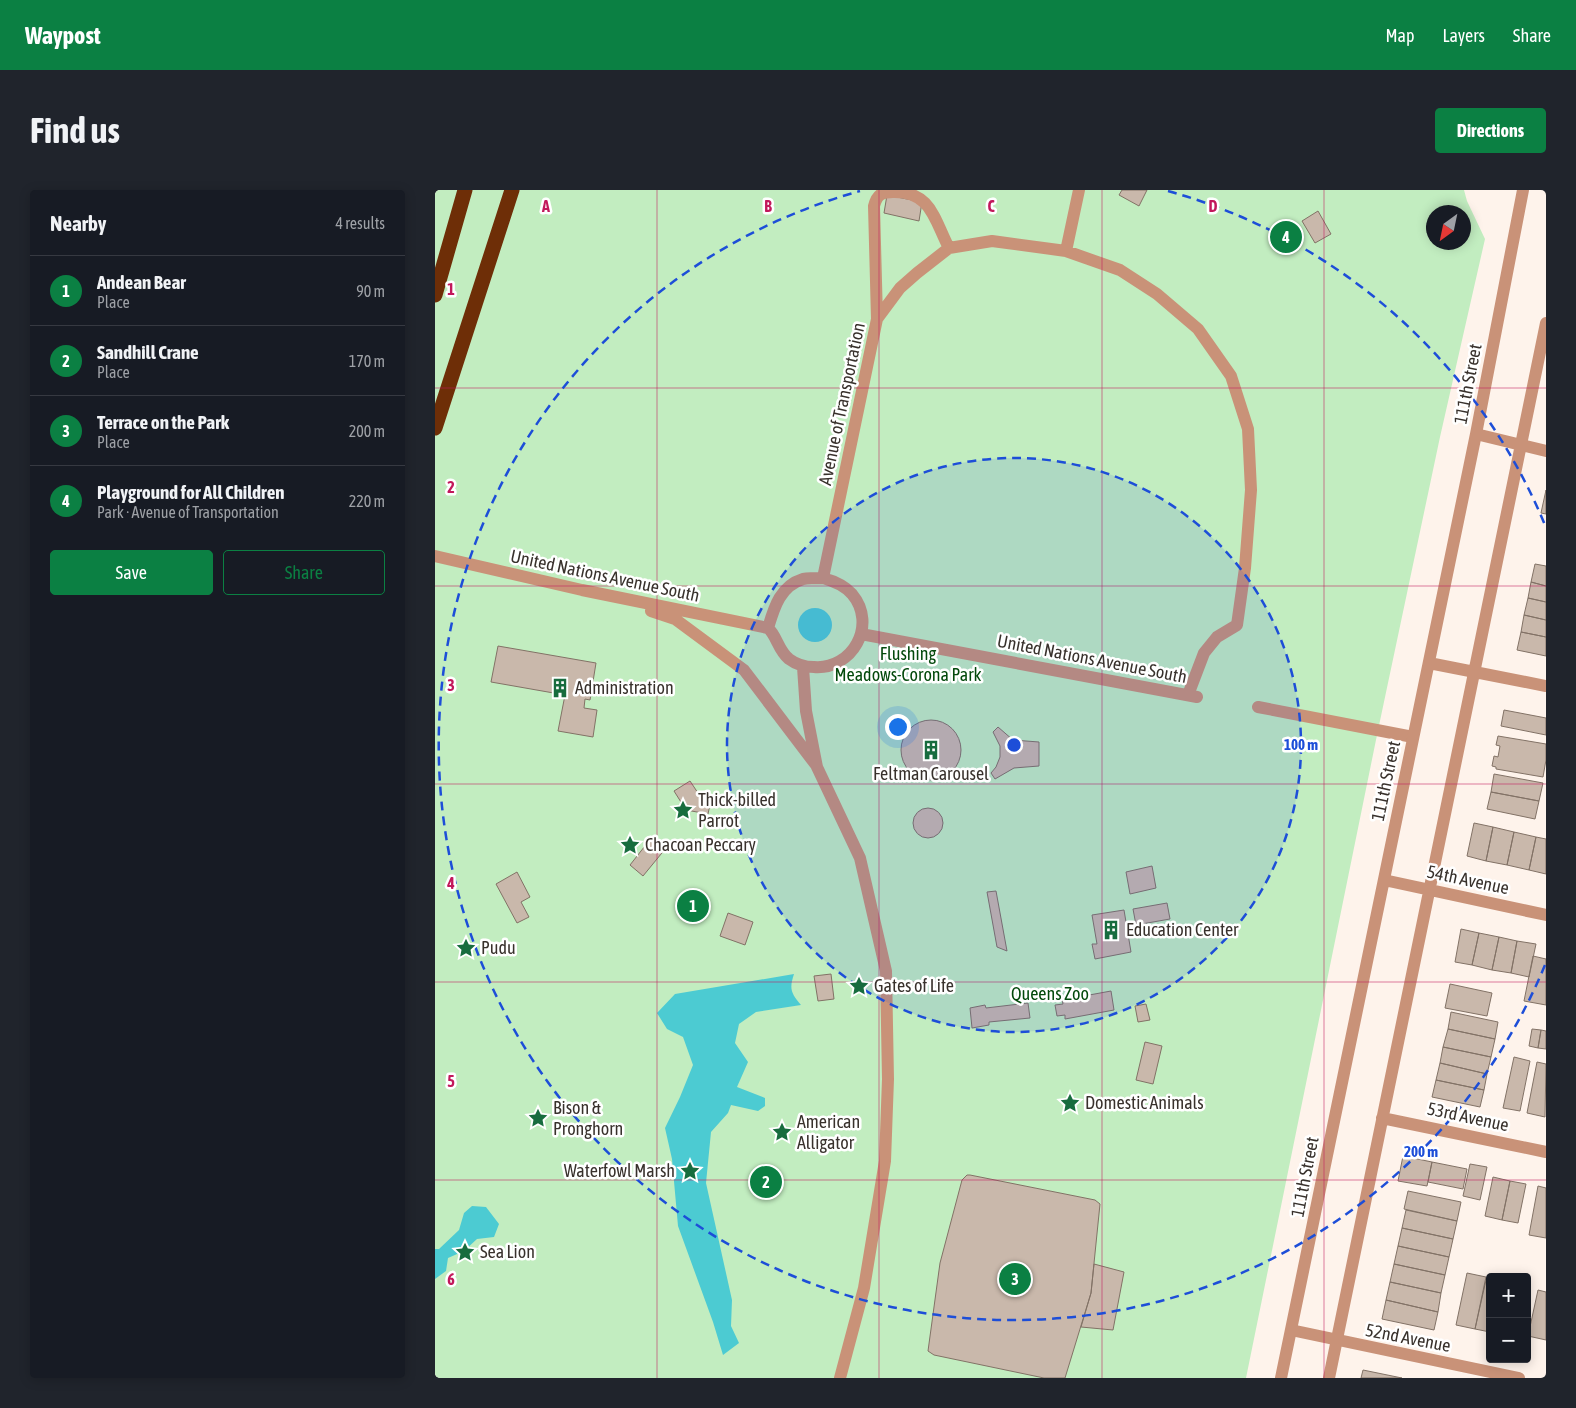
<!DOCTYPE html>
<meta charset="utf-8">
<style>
body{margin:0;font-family:"Asap Condensed",sans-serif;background:#20242c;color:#f1f3f6}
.controls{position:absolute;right:15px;bottom:15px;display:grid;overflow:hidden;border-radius:5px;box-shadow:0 2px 12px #0003}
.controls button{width:45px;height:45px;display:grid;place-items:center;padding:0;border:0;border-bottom:1px solid #363941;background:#171b24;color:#f1f3f6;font:25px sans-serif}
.compass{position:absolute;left:991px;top:15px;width:45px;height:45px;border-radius:50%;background:#171b24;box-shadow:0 2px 12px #0003;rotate:213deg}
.you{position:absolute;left:462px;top:536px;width:18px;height:18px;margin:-12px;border:4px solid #fff;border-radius:50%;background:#1a73e8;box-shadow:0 0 0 8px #1a73e833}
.badge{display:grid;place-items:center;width:32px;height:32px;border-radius:50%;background:#0b8043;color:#fff;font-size:16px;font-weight:700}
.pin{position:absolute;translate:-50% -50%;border:2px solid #fff;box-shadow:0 1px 5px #0006}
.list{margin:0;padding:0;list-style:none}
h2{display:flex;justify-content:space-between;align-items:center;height:65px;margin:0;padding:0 20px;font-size:21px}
h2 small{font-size:16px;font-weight:400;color:#9ea1a6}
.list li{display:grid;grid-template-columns:32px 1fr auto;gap:15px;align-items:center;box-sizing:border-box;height:70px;padding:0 20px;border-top:1px solid #363941}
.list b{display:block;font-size:19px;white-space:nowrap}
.list p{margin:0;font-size:16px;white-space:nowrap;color:#9ea1a6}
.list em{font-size:16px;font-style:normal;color:#9ea1a6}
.actions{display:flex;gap:10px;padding:15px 20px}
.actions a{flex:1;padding:11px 0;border:1px solid #0b8043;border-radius:5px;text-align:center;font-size:18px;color:#0b8043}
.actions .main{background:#0b8043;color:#fff}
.map{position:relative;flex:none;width:1111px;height:1188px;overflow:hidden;border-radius:5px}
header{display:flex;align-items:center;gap:30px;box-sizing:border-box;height:70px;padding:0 25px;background:#0b8043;color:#fff}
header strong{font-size:24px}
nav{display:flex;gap:28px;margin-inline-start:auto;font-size:18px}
.intro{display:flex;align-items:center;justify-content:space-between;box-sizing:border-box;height:120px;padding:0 30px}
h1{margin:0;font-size:35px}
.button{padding:12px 22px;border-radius:5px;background:#0b8043;color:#fff;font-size:18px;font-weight:700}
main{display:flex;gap:30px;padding:0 30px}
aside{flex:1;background:#171b24;border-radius:5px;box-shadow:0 2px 12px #0003}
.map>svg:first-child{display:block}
</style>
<header>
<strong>Waypost</strong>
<nav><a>Map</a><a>Layers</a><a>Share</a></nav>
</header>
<div class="intro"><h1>Find us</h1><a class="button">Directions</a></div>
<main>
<aside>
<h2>Nearby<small>4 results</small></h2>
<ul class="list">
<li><span class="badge">1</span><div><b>Andean Bear</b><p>Place</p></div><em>90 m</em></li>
<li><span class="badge">2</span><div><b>Sandhill Crane</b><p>Place</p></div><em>170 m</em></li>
<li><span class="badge">3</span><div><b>Terrace on the Park</b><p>Place</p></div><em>200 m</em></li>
<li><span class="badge">4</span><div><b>Playground for All Children</b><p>Park · Avenue of Transportation</p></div><em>220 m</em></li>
</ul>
<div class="actions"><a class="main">Save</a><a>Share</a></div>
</aside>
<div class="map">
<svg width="1111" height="1188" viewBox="0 0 1111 1188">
<rect width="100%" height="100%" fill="#fef3eb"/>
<path fill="#c2edc0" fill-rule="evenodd" d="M 0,0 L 1029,0 L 1032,11 L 1050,49 L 1005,247 L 942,545 L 811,1188 L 0,1188 ZM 998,22 L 1028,22 L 1028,52 L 998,52 Z"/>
<path fill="#4ccbd2" d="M363 435a17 17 0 1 1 34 0a17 17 0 1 1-34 0Z
M 359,784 C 354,799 356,803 366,815 L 321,822 L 304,834 L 300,853 L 313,872 L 302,897 L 330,908 L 330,916 L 323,921 L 296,915 L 293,923 L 276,942 L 271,993 L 297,1110 L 296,1136 L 304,1153 L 288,1165 L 278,1132 L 243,1036 L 237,969 L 230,938 L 245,907 L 258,875 L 248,847 L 232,839 L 222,823 L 240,804 Z
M 37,1016 L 51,1017 L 64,1034 L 59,1047 L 42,1049 L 29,1061 L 13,1068 L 11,1081 L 0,1089 L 0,1059 L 4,1059 L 24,1040 L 29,1023 Z"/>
<path fill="#c9b8ab" stroke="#827266" d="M 687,0 L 712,0 L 704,16 L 684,5 Z
M 452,5 L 487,12 L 484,31 L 449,23 Z
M 883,21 L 896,44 L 880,53 L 867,31 Z
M 1111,300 L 1111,324 L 1106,323 Z
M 1100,374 L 1111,376 L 1111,396 L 1096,392 Z
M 1096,392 L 1111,396 L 1111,412 L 1093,408 Z
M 1093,408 L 1111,412 L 1111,430 L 1089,425 Z
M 1089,425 L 1111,430 L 1111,447 L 1086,442 Z
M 1086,442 L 1111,447 L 1111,466 L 1082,460 Z
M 63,456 L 161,473 L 155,510 L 150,509 L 149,518 L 162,520 L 158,547 L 123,541 L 130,505 L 56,492 Z
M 1069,520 L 1111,528 L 1111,545 L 1066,536 Z
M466 560a30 30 0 1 1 60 0a30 30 0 1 1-60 0Z
M 467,533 L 471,537 L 466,541 L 462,537 Z
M 563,537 L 578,550 L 604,552 L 604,576 L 579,578 L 560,589 L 556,583 L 561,577 L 565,567 L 565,556 L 558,542 Z
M 1063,546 L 1111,554 L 1111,570 L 1108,587 L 1061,579 L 1061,577 L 1057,576 L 1059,566 L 1063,567 L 1065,556 L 1061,555 Z
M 1059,584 L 1108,593 L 1104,611 L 1056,602 Z
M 255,591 L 263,603 L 277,605 L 273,624 L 251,620 L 239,601 Z
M 1056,602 L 1104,611 L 1100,629 L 1052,619 Z
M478 633a15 15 0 1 1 30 0a15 15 0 1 1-30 0Z
M 1039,633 L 1058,637 L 1051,671 L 1032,666 Z
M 1058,637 L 1079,642 L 1072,675 L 1051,671 Z
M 1079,642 L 1101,647 L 1094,680 L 1072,675 Z
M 217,647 L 231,658 L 208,686 L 195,675 Z
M 1101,647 L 1111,649 L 1111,684 L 1094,680 Z
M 717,676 L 721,698 L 695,704 L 691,682 Z
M 82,682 L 95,707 L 86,712 L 94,727 L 82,733 L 61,694 Z
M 561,701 L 572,761 L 562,757 L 552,702 Z
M 732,713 L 735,729 L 701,735 L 698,719 Z
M 689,720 L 696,762 L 660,769 L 657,754 L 662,754 L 657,725 Z
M 293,723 L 318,732 L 310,755 L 285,746 Z
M 1026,739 L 1044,743 L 1037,775 L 1020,772 Z
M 1044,743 L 1064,747 L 1057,780 L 1037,775 Z
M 1064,747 L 1082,751 L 1076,783 L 1057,780 Z
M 1082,751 L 1101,754 L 1094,787 L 1076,783 Z
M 1098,766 L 1111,769 L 1111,815 L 1089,811 Z
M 396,784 L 399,809 L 383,811 L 379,786 Z
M 1015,794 L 1057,803 L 1052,826 L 1010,818 Z
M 676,801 L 679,820 L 630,829 L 630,825 L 622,826 L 620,815 L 628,814 L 627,810 Z
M 593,813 L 595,828 L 554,832 L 554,835 L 537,838 L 535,818 L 550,815 L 551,818 Z
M 711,814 L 715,830 L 703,832 L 700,816 Z
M 1016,822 L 1063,832 L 1060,849 L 1013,839 Z
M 1013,839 L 1060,849 L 1056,867 L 1008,857 Z
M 1097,839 L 1106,840 L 1103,858 L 1094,856 Z
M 1106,840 L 1111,841 L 1111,859 L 1103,858 Z
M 710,852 L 727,856 L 718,894 L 701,890 Z
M 1008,857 L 1056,867 L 1052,884 L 1005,873 Z
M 1079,867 L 1095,871 L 1085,921 L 1068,918 Z
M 1102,872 L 1111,874 L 1110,927 L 1092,923 Z
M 1005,873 L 1052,884 L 1049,900 L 1001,890 Z
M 1001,890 L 1049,900 L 1045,917 L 997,907 Z
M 968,966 L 997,972 L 992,996 L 963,991 Z
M 997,972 L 1032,979 L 1028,999 L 993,992 Z
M 1035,974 L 1052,977 L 1045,1010 L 1028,1006 Z
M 532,985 L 535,985 L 660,1010 L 665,1014 L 656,1103 L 630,1188 L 609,1188 L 499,1165 L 493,1161 L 505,1073 L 527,990 Z
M 1058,987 L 1075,991 L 1067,1030 L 1050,1026 Z
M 1075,991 L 1091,994 L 1083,1033 L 1067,1030 Z
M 1103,996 L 1111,998 L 1111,1048 L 1094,1045 Z
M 973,1001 L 1026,1012 L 1022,1031 L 969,1019 Z
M 971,1020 L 1022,1031 L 1018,1049 L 967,1038 Z
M 967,1038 L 1018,1049 L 1014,1067 L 963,1056 Z
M 963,1056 L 1014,1067 L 1010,1085 L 959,1074 Z
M 659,1074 L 689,1082 L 678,1140 L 646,1137 L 656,1103 Z
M 959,1074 L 1010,1085 L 1006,1103 L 955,1092 Z
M 1032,1083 L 1051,1087 L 1040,1139 L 1021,1135 Z
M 1051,1090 L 1055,1090 L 1055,1142 L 1040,1139 Z
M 955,1092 L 1006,1103 L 1003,1122 L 951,1110 Z
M 1103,1100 L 1111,1102 L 1111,1150 L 1093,1146 Z
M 951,1110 L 1003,1122 L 999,1140 L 947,1129 Z
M 928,1180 L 967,1188 L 926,1188 Z"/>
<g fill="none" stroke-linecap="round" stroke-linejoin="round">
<path stroke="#c99278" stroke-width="12" d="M 631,61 L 644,0
M 442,129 L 439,16 C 442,5 446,2 458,2 C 496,1 499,29 514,58
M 0,366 L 147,400 L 333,438
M 388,388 L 442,129 L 465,98 L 482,83 L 514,58 L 557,51 L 631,61 L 685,80 L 722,104 L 763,139 L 796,186 L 813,239 L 816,300 L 810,378 L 802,435 L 782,447 L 769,463 L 753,505
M 388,388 C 399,391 409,395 417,404 C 443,435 417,480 379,477 C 370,477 362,475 354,469 C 343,460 342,446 333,438 C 339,418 345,396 368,389 C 374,388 381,388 388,388 Z
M 216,421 L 240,429 L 309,480 L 381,575
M 426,444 L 762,507
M 368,477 L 371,521 L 382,577 L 425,668 L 451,781 L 453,889 L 450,971 L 429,1098 L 405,1188
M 823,517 L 978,547"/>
<path stroke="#c99278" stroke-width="12" d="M 1041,244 L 1111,261
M 994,473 L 1111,496
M 949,690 L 1111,725
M 947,928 L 1111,962
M 856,1140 L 1084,1188
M 846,1188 L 1041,244 L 1088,0
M 894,1188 L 1111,133"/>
<path stroke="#6e2e07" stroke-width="15" d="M 0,105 L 30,0
M 0,238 L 77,0"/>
</g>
<path fill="none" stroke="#c2185b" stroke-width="1" stroke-opacity="0.55" d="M 222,0 L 222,1188M 444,0 L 444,1188M 667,0 L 667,1188M 889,0 L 889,1188M 0,198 L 1111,198M 0,396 L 1111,396M 0,594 L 1111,594M 0,792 L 1111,792M 0,990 L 1111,990"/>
<circle cx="579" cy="555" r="287" fill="#1d4ed8" fill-opacity=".12"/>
<g fill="none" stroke="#1d4ed8" stroke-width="2.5" stroke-dasharray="9 6">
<circle cx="579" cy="555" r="287"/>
<path d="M1110 775A575 575 0 1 1 425 1M733 1A575 575 0 0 1 1110 335"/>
</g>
<defs>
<symbol id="building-bare" viewBox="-9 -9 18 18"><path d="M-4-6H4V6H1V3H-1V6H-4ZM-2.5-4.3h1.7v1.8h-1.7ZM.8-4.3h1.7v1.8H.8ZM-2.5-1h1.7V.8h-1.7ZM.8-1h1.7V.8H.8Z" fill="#176c3e" stroke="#fff" stroke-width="2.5" paint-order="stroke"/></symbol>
<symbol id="sight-bare" viewBox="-9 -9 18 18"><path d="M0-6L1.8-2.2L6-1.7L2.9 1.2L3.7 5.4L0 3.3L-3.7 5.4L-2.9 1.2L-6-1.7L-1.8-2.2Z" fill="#176c3e" stroke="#fff" stroke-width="2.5" paint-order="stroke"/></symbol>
</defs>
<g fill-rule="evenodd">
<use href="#building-bare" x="111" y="484" width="28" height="28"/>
<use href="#building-bare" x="482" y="546" width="28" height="28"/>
<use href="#sight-bare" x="234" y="606" width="28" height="28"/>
<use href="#sight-bare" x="181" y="641" width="28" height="28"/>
<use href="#building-bare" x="662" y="726" width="28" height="28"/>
<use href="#sight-bare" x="17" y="744" width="28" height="28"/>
<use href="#sight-bare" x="410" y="782" width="28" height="28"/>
<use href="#sight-bare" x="621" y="899" width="28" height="28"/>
<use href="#sight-bare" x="89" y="914" width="28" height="28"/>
<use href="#sight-bare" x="333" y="928" width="28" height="28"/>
<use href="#sight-bare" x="241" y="967" width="28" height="28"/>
<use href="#sight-bare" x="16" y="1048" width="28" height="28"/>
</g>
<g text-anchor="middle" stroke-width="5" stroke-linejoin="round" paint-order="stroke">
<g font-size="18" fill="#38312c" stroke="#fff">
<text transform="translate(1033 194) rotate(-79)" y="6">111th Street</text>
<text transform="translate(407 214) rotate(-78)" y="6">Avenue of Transportation</text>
<text transform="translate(170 386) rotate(12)" y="6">United Nations Avenue South</text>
<text transform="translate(657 469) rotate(11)" y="6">United Nations Avenue South</text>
<text transform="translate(951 591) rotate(-78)" y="6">111th Street</text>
<text transform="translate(1033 690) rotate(12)" y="6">54th Avenue</text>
<text transform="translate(1033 927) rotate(12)" y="6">53rd Avenue</text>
<text transform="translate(870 987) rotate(-79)" y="6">111th Street</text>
<text transform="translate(973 1148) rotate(11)" y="6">52nd Avenue</text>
</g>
<g font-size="18" fill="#03490b" stroke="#fff">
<text x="473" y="470">Flushing<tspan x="473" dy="21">Meadows-Corona Park</tspan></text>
<text x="615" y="810">Queens Zoo</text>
</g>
<g font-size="18" fill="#38312c" stroke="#fff" text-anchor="start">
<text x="140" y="504">Administration</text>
<text x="496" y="590" text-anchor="middle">Feltman Carousel</text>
<text x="263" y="616">Thick-billed<tspan x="263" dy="21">Parrot</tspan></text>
<text x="210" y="661">Chacoan Peccary</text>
<text x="691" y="746">Education Center</text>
<text x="46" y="764">Pudu</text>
<text x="439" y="802">Gates of Life</text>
<text x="650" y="919">Domestic Animals</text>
<text x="118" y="924">Bison &amp;<tspan x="118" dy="21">Pronghorn</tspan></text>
<text x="362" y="938">American<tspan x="362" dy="21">Alligator</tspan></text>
<text x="240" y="987" text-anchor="end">Waterfowl Marsh</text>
<text x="45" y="1068">Sea Lion</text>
</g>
</g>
<g font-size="16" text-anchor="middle" font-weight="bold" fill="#c2185b" stroke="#fff" stroke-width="5" stroke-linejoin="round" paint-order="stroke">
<text x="111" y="22">A</text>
<text x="333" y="22">B</text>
<text x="556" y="22">C</text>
<text x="778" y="22">D</text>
<text x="16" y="105">1</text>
<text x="16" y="303">2</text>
<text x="16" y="501">3</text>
<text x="16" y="699">4</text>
<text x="16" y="897">5</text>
<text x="16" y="1095">6</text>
</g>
<circle cx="579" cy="555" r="8" fill="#1d4ed8" stroke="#fff" stroke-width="2.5"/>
<g font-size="15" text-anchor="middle" font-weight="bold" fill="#1d4ed8" stroke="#fff" stroke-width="5" stroke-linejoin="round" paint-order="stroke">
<text x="866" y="560">100 m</text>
<text x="986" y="967">200 m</text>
</g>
</svg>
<div class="controls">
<button>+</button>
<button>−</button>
</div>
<svg class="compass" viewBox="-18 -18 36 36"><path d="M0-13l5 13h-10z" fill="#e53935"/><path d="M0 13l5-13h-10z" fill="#9ea1a6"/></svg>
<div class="you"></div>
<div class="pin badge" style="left:258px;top:716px">1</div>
<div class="pin badge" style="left:331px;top:992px">2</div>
<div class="pin badge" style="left:580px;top:1089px">3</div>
<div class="pin badge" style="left:851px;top:47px">4</div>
</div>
</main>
